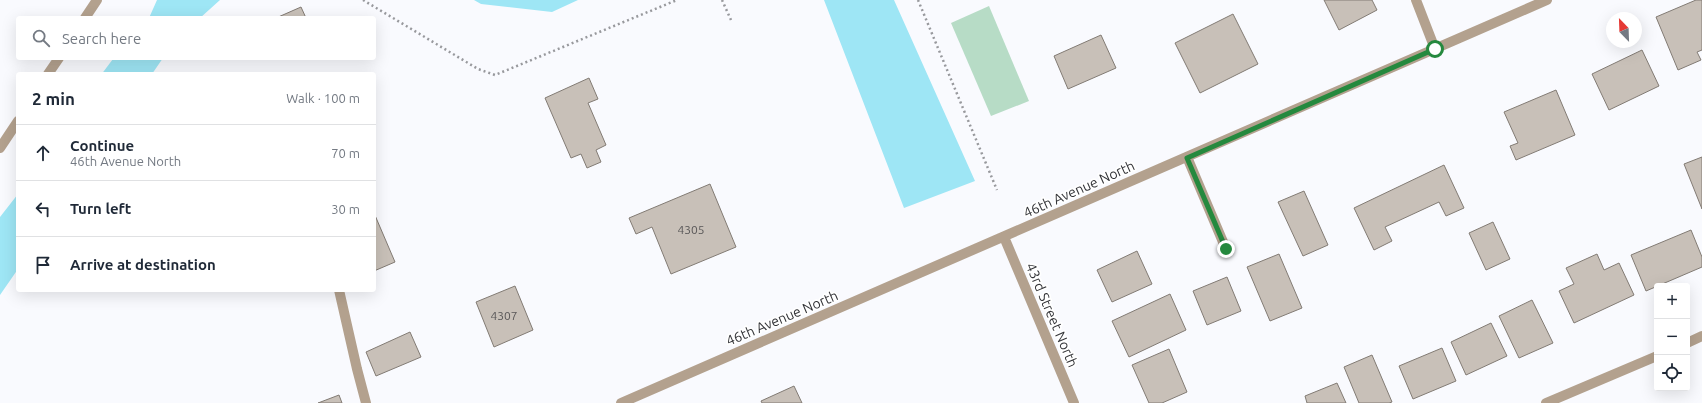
<!DOCTYPE html>
<meta charset="utf-8">
<style>
body{margin:0;font-family:Ubuntu,sans-serif;background:#f2f2f3;color:#1f2937}
.controls{position:absolute;right:12px;bottom:12px;display:grid;overflow:hidden;border-radius:4px;box-shadow:0 4px 16px #0002}
.controls button{width:36px;height:36px;display:grid;place-items:center;padding:0;border:0;border-bottom:1px solid #e0e1e3;background:#fff;color:#1f2937;font:20px sans-serif}
.compass{position:absolute;left:1606px;top:12px;width:36px;height:36px;border-radius:50%;background:#fff;box-shadow:0 4px 16px #0002;rotate:337deg}
.stop{position:absolute;width:12px;height:12px;margin:-9px;border:3px solid #25893e;border-radius:50%;background:#fff}
.stop.end{background:#25893e;border-color:#fff;box-shadow:0 1px 4px #0008}
.list{margin:0;padding:0;list-style:none}
h2{display:flex;justify-content:space-between;align-items:center;height:52px;margin:0;padding:0 16px;font-size:17px}
h2 small{font-size:13px;font-weight:400;color:#747a83}
.list li{display:grid;grid-template-columns:26px 1fr auto;gap:12px;align-items:center;box-sizing:border-box;height:56px;padding:0 16px;border-top:1px solid #e0e1e3}
.list b{display:block;font-size:15px;white-space:nowrap}
.list p{margin:0;font-size:13px;white-space:nowrap;color:#747a83}
.list em{font-size:13px;font-style:normal;color:#747a83}
.icon{flex:none;width:22px;height:22px;fill:none;stroke:currentColor;stroke-width:2;stroke-linecap:round;stroke-linejoin:round}
.map{position:relative;flex:none;width:1702px;height:403px;overflow:hidden}
.search{position:absolute;background:#fff;box-shadow:0 4px 16px #0002;left:16px;top:16px;width:360px;height:44px;display:flex;align-items:center;gap:10px;box-sizing:border-box;padding:0 14px;border-radius:4px;color:#747a83;font-size:15px}
.panel{position:absolute;background:#fff;box-shadow:0 4px 16px #0002;left:16px;top:72px;width:360px;height:220px;border-radius:4px}
.map>svg:first-child{display:block}
</style>
<div class="map">
<svg width="1702" height="403" viewBox="0 0 1702 403">
<rect width="100%" height="100%" fill="#f9fafe"/>
<path fill="#b7dcc6" d="M 989,6 L 1029,101 L 991,116 L 951,23 Z"/>
<path fill="#9ee6f5" d="M 157,0 L 220,0 L 200,18 L 149,18 Z
M 474,0 L 578,0 L 552,12 L 481,4 Z
M 824,0 L 894,0 L 975,181 L 904,208 Z
M 121,58 L 163,58 L 152,74 L 109,74 Z
M 18,194 L 18,269 L 0,295 L 0,217 Z"/>
<g fill="none" stroke-linecap="round" stroke-linejoin="round">
<path stroke="#9ee6f5" stroke-width="7" d="M 106,74 L 118,58"/>
</g>
<path fill="#c8c0b8" stroke="#827b74" d="M 1324,0 L 1372,0 L 1377,10 L 1339,30 Z
M 1696,0 L 1702,0 L 1702,50 L 1697,52 L 1701,60 L 1678,70 L 1656,17 Z
M 301,7 L 306,18 L 276,18 Z
M 1233,14 L 1258,64 L 1200,93 L 1175,43 Z
M 1101,35 L 1116,68 L 1068,89 L 1054,56 Z
M 1642,50 L 1659,86 L 1609,110 L 1592,74 Z
M 589,78 L 598,99 L 588,103 L 606,145 L 596,150 L 601,162 L 587,168 L 581,154 L 571,158 L 545,98 Z
M 1556,90 L 1575,135 L 1516,160 L 1510,146 L 1518,143 L 1504,112 Z
M 1702,157 L 1702,209 L 1684,164 Z
M 1444,165 L 1464,208 L 1446,216 L 1439,202 L 1385,227 L 1392,241 L 1374,250 L 1354,208 Z
M 710,184 L 736,247 L 671,274 L 652,227 L 636,234 L 629,218 Z
M 1304,191 L 1328,245 L 1303,256 L 1278,202 Z
M 374,213 L 395,262 L 374,271 Z
M 1493,222 L 1510,259 L 1486,270 L 1469,233 Z
M 1691,230 L 1702,257 L 1702,267 L 1646,291 L 1631,255 Z
M 1137,251 L 1152,284 L 1112,302 L 1097,270 Z
M 1279,254 L 1302,308 L 1270,321 L 1247,267 Z
M 1597,254 L 1604,270 L 1619,263 L 1634,295 L 1574,323 L 1559,291 L 1574,284 L 1566,268 Z
M 1227,277 L 1241,311 L 1207,325 L 1193,291 Z
M 515,286 L 533,330 L 494,347 L 476,302 Z
M 1170,294 L 1186,330 L 1129,357 L 1112,321 Z
M 1532,300 L 1553,343 L 1519,358 L 1499,316 Z
M 1491,323 L 1507,356 L 1466,375 L 1451,342 Z
M 410,332 L 421,357 L 376,376 L 366,352 Z
M 1442,348 L 1456,381 L 1413,399 L 1399,366 Z
M 1169,349 L 1187,392 L 1162,403 L 1149,403 L 1132,365 Z
M 1372,355 L 1392,402 L 1389,403 L 1359,403 L 1344,367 Z
M 1337,383 L 1346,403 L 1307,403 L 1305,396 Z
M 794,386 L 802,403 L 762,403 L 761,401 Z
M 339,395 L 342,403 L 318,403 Z"/>
<g fill="none" stroke-linecap="round" stroke-linejoin="round">
<path stroke="#98999d" stroke-width="2.5" stroke-dasharray="2 3" stroke-linecap="butt" d="M 363,0 L 478,69 L 495,75 L 677,0
M 722,0 L 731,20
M 918,0 L 997,190"/>
<path stroke="#b3a18e" stroke-width="10" d="M 1416,0 L 1435,49
M 85,18 L 97,0
M 48,74 L 59,58
M 0,148 L 18,121
M 1187,157 L 1226,249
M 1004,237 L 1074,403
M 339,290 L 357,369 L 366,403
M 1687,343 L 1702,336
M 621,403 L 1547,0
M 1546,403 L 1657,356"/>
</g>
<g fill="none" stroke-linecap="round" stroke-linejoin="round">
<path stroke="#25893e" stroke-width="5" d="M 1226,249 L 1187,158 L 1435,49"/>
</g>
<g text-anchor="middle" stroke-width="3.5" stroke-linejoin="round" paint-order="stroke">
<g font-size="12" fill="#585657">
<text x="691" y="234">4305</text>
<text x="504" y="320">4307</text>
</g>
<g font-size="14" fill="#323337" stroke="#fff">
<text transform="translate(1079 189) rotate(-24)" y="5">46th Avenue North</text>
<text transform="translate(1052 315) rotate(67)" y="5">43rd Street North</text>
<text transform="translate(782 318) rotate(-23)" y="5">46th Avenue North</text>
</g>
</g>
</svg>
<div class="controls">
<button>+</button>
<button>−</button>
<button><svg class="icon" aria-label="locate" viewBox="0 0 24 24"><circle cx="12" cy="12" r="6"/><path d="M12 2v4M12 18v4M2 12h4M18 12h4"/></svg></button>
</div>
<svg class="compass" viewBox="-18 -18 36 36"><path d="M0-13l5 13h-10z" fill="#e53935"/><path d="M0 13l5-13h-10z" fill="#747a83"/></svg>
<div class="stop" style="left:1435px;top:49px"></div>
<div class="stop end" style="left:1226px;top:249px"></div>
<div class="search"><svg class="icon" aria-label="search" viewBox="0 0 24 24"><circle cx="10" cy="10" r="6"/><path d="M15 15l6 6"/></svg>Search here</div>
<section class="panel">
<h2>2 min<small>Walk · 100 m</small></h2>
<ul class="list">
<li><svg class="icon" aria-label="ahead" viewBox="0 0 24 24"><path d="M12 20V5M6 11l6-6 6 6"/></svg><div><b>Continue</b><p>46th Avenue North</p></div><em>70 m</em></li>
<li><svg class="icon" aria-label="left" viewBox="0 0 24 24"><path d="M17 20v-9H6M10 6l-5 5 5 5"/></svg><div><b>Turn left</b></div><em>30 m</em></li>
<li><svg class="icon" aria-label="arrive" viewBox="0 0 24 24"><path d="M6 21V4h12l-3 4 3 4H6"/></svg><div><b>Arrive at destination</b></div></li>
</ul>
</section>
</div>
